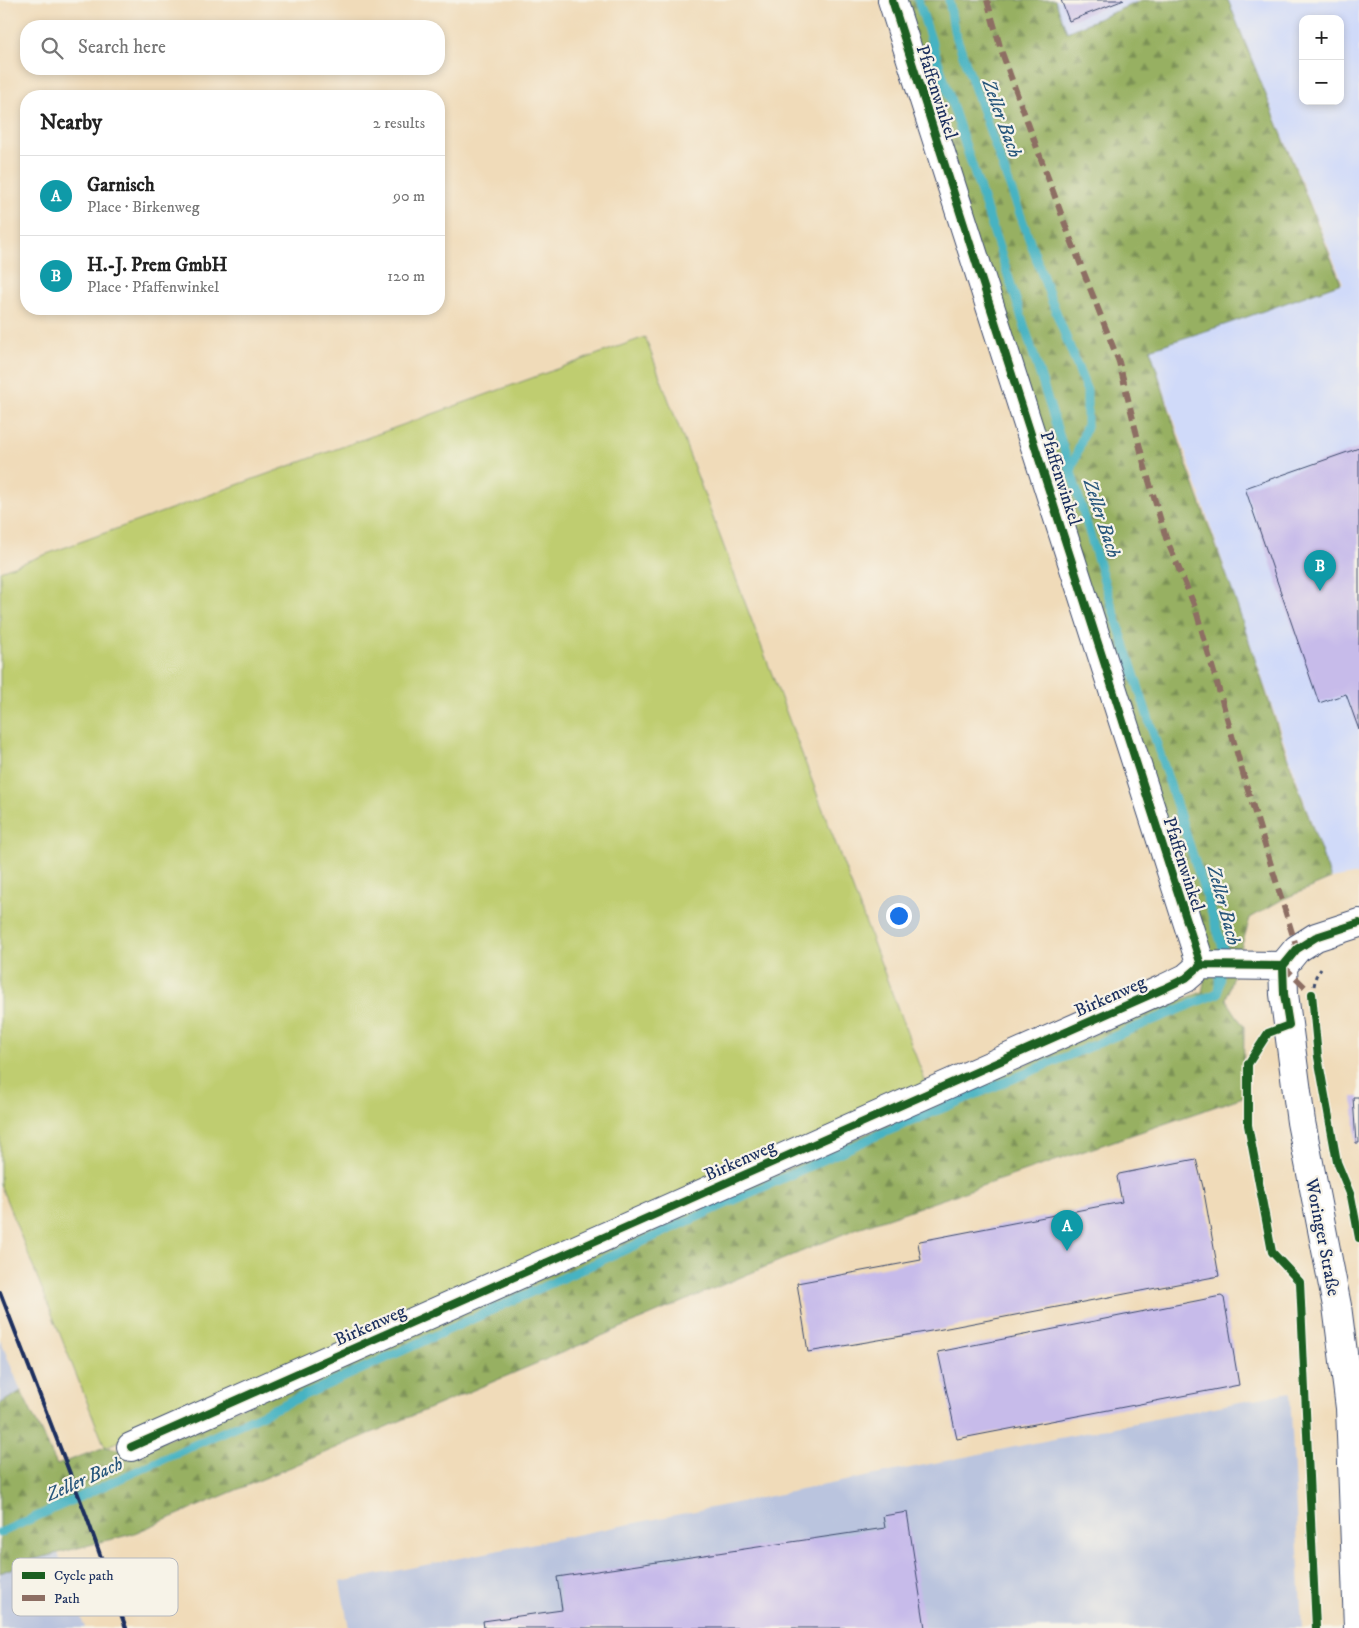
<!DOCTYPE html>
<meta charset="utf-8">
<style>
body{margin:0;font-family:"IM FELL DW Pica",serif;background:#f2f2f2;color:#222}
.controls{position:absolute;right:15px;top:15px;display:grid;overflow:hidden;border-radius:10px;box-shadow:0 2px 8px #0003}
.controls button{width:45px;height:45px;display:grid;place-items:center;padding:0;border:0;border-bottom:1px solid #e0e0e0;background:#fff;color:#222;font:25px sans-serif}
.you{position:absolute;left:898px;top:915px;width:18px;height:18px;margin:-12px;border:4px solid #fff;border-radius:50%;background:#1a73e8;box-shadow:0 0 0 8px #1a73e833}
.badge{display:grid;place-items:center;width:32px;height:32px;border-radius:50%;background:#d1495b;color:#fff;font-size:16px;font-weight:700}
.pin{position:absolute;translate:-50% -41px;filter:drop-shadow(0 1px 2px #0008)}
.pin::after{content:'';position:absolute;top:26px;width:18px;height:15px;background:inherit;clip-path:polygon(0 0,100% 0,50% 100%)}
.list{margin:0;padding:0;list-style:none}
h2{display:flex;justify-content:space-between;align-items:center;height:65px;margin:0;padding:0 20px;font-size:21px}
h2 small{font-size:16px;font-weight:400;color:#767676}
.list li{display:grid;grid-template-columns:32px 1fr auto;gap:15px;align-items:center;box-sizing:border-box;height:80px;padding:0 20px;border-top:1px solid #e0e0e0}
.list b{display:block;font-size:19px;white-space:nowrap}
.list p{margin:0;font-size:16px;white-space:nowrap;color:#767676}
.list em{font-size:16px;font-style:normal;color:#767676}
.icon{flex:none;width:28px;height:28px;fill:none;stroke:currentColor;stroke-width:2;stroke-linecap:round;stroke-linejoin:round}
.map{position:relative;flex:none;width:1359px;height:1628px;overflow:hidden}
.search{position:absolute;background:#fff;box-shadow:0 2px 8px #0003;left:20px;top:20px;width:425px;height:55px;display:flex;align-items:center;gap:12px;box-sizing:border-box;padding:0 18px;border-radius:20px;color:#767676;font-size:19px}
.panel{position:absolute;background:#fff;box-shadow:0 2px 8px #0003;left:20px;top:90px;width:425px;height:225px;border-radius:20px}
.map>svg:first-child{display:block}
</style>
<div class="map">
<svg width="1359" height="1628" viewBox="0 0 1359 1628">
<defs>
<pattern id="forest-firs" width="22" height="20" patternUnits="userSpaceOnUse" patternTransform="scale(1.25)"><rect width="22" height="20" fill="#97b062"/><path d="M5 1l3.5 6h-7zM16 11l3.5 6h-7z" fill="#7a9054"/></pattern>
</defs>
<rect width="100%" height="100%" fill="#f7f3e8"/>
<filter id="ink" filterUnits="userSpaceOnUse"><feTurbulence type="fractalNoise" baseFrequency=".02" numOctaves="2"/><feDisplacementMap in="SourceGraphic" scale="10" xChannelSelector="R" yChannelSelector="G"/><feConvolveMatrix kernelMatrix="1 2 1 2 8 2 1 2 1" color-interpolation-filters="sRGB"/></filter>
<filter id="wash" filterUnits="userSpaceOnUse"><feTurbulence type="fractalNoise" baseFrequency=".0096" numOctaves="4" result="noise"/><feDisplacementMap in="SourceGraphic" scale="20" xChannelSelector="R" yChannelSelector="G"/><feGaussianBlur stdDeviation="1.12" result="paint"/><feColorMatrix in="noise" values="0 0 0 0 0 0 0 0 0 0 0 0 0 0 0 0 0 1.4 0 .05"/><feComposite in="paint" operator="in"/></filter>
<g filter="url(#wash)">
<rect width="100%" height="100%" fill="#f0dbb9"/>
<path fill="#d0daf9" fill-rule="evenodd" d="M 1055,0 L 1142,0 L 1067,32 Z
M 1228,0 L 1359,0 L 1359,874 L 1331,879 L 1150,349 L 1343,283 ZM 1303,19 L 1340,19 L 1340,101 L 1303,101 Z"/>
<path fill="#bac4de" d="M 0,1339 L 21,1391 L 0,1404 Z
M 1290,1392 L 1302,1628 L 349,1628 L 340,1582 Z
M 58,1553 L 85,1628 L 0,1628 L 0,1573 L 35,1559 Z"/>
<path fill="#bfcd6f" stroke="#6d7e66" d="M 645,337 L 927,1086 L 523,1269 L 105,1447 L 0,1184 L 0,571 Z"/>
<path fill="url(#forest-firs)" stroke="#597060" d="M 898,0 L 1055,0 L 1067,32 L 1142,0 L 1228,0 L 1341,283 L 1230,323 L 1150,349 L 1186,463 L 1234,596 L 1287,756 L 1331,879 L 1283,899 L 1250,918 L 1226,999 L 1244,1027 L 1243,1097 L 855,1229 L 132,1534 L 35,1559 L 0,1573 L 0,1404 L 21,1391 L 57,1465 L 105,1447 L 138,1452 L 1113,1026 L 1202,992 L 1206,972 Z"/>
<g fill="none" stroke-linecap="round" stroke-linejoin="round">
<path stroke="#46b3c2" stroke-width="9" d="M 949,0 L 954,30 L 995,145 L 1051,299 L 1087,391 L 1087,424 L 1071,471
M 0,1533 L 876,1136 L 1218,993 L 1223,948 L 1109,597 L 1071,472 L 1018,306 L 918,0"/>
</g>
<g id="blocks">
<path fill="#c7bbea" d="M 1061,0 L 1124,0 L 1069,21 Z
M 1359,448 L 1359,730 L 1346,694 L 1319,703 L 1245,488 Z
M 1353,1097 L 1359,1097 L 1359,1143 L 1356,1143 Z
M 1196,1159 L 1203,1187 L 1219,1276 L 937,1330 L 808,1352 L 797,1283 L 921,1260 L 918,1243 L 920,1241 L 1122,1202 L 1117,1177 L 1119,1174 Z
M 1221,1296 L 1224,1298 L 1239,1385 L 957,1439 L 938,1352 Z
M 907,1512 L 925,1628 L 484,1628 L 483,1621 L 562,1610 L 557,1577 L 885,1528 L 883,1516 Z"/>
</g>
</g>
<g filter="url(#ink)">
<use href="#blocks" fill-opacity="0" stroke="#3b496c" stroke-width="1"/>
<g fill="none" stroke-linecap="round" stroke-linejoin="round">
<defs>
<path id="minor" d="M 892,0 L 1201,965
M 1283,966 L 1284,994 L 1301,1122 L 1337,1306 L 1350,1408 L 1358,1628
M 1283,966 L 1297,949 L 1316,937 L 1359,923
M 131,1447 L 1163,989 L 1186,978 L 1201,965 L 1283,966"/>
</defs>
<use href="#minor" stroke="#3b496c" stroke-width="30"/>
<path stroke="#3b496c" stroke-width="3" stroke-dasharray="4 4" stroke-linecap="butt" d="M 1314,986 L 1316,976 L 1321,969"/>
<use href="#minor" stroke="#fff" stroke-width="28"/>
<path stroke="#1b2f5e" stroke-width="4" d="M 0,1292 L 86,1515 L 126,1628"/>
<path stroke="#8d6e63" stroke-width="6" stroke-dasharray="12 6" stroke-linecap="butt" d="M 987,0 L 1001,50 L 1069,235 L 1119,362 L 1144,464 L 1166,538 L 1195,607 L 1246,784 L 1297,949
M 1283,966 L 1312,994 L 1312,998"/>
<defs>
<path id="cycleway" d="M 892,0 L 1201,965
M 1283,966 L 1284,994 L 1289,1025 L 1268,1033 L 1248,1064 L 1248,1125 L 1272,1252 L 1300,1282 L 1316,1628
M 1283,966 L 1297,949 L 1316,937 L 1359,923
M 1312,994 L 1318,1057 L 1337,1162 L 1351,1196 L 1359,1238
M 131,1447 L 1163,989 L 1186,978 L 1201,965 L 1283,966"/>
</defs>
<use href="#cycleway" stroke="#f7f3e8" stroke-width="11"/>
<use href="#cycleway" stroke="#1b5e20" stroke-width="8"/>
</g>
</g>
<g text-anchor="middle" stroke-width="4.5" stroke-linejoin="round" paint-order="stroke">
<g font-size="18" fill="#1b2f5e" stroke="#f7f3e8">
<text transform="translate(937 92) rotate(72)" y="6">Pfaffenwinkel</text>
<text transform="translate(1061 478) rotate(72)" y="6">Pfaffenwinkel</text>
<text transform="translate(1184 864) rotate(72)" y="6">Pfaffenwinkel</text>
<text transform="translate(1110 996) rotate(-24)" y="6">Birkenweg</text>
<text transform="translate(740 1160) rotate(-24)" y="6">Birkenweg</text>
<text transform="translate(1323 1237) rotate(79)" y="6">Woringer Straße</text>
<text transform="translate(370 1325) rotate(-24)" y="6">Birkenweg</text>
</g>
<g font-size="19" font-style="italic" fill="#28577c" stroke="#f7f3e8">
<text transform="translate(1003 118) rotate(70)" y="7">Zeller Bach</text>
<text transform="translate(1103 518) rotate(72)" y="7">Zeller Bach</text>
<text transform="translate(1225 905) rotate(75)" y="7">Zeller Bach</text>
<text transform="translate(84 1478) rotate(-24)" y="7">Zeller Bach</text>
</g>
</g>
<rect x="12" y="1558" width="166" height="58" rx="8" fill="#f7f3e8" stroke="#b5b8bf" stroke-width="1"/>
<rect x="22" y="1572" width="23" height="7" fill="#1b5e20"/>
<rect x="22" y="1595" width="23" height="6" fill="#8d6e63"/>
<g font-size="14" fill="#1b2f5e">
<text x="54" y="1580">Cycle path</text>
<text x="54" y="1603">Path</text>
</g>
</svg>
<div class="controls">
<button>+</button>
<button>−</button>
</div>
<div class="you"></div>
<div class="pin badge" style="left:1067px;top:1251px;background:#0f9aa8">A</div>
<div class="pin badge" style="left:1320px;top:591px;background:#0f9aa8">B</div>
<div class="search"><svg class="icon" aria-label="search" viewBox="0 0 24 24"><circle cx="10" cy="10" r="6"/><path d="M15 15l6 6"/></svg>Search here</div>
<section class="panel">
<h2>Nearby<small>2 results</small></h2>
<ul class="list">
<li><span class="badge" style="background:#0f9aa8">A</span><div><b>Garnisch</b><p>Place · Birkenweg</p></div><em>90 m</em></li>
<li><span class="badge" style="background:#0f9aa8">B</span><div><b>H.-J. Prem GmbH</b><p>Place · Pfaffenwinkel</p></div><em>120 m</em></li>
</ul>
</section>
</div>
